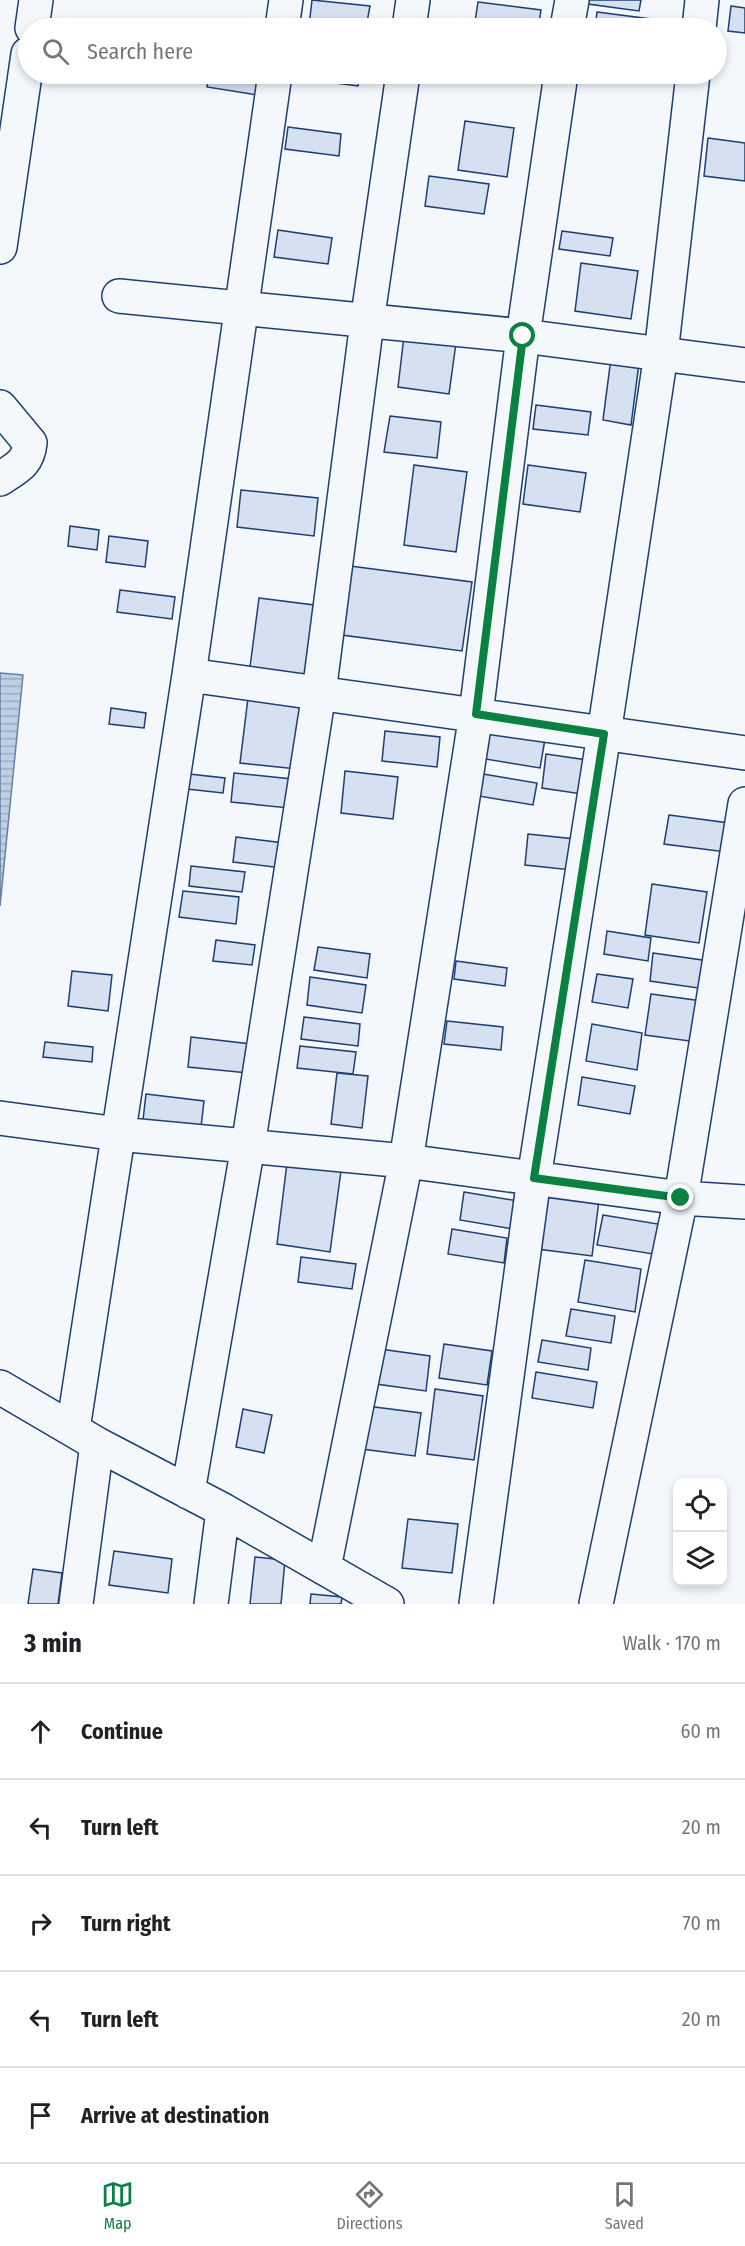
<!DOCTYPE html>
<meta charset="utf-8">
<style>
body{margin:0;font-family:"Fira Sans Condensed",sans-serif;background:#f2f2f2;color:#202124}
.controls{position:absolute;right:18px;bottom:18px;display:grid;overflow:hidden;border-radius:12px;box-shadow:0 3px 9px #0003}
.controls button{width:54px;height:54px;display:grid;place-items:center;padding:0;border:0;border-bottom:2px solid #e0e0e0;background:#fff;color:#202124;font:30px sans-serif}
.stop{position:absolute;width:18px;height:18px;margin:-14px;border:4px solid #0b8043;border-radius:50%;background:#fff}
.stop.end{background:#0b8043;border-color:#fff;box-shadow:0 2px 6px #0008}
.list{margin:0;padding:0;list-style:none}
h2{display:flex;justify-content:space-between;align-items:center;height:78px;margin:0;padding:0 24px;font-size:26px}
h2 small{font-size:20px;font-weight:400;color:#757577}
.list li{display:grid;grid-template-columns:39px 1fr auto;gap:18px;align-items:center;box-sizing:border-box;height:96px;padding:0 24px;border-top:2px solid #e0e0e0}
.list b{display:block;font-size:22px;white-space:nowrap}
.list em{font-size:20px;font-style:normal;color:#757577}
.icon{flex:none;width:33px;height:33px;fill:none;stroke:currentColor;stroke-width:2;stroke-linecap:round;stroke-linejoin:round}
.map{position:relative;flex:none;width:745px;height:1604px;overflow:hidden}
.search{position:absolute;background:#fff;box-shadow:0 3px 9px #0003;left:18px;right:18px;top:18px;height:66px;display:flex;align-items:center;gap:15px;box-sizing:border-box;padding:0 21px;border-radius:33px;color:#757577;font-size:22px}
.sheet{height:558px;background:#fff}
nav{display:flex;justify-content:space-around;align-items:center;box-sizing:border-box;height:84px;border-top:2px solid #e0e0e0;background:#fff;font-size:16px;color:#757577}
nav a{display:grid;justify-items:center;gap:3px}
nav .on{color:#0b8043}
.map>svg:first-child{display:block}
</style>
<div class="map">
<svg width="745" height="1604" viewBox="0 0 745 1604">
<defs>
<pattern id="water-rules" width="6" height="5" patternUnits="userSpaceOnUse" patternTransform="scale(1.5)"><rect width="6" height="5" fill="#bed0e5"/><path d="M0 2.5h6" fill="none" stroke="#9aaabe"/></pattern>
</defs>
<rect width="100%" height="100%" fill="#f4f7fb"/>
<path fill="url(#water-rules)" stroke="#687fa3" stroke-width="1.5" d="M 0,673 L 23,675 L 0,906 Z"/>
<path fill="#d5e0f0" stroke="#1d3f73" stroke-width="1.5" d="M 312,0 L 370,6 L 366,28 L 325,28 L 309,26 Z
M 589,0 L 641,0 L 639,11 L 588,4 Z
M 478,2 L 541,10 L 538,28 L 474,28 Z
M 731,6 L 745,8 L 745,33 L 728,31 Z
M 597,12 L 651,19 L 649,28 L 595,28 Z
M 209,74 L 274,74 L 270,97 L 207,87 Z
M 296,74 L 360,74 L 358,86 L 296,78 Z
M 465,121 L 514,128 L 507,177 L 458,170 Z
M 288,127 L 341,134 L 339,156 L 285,149 Z
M 708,138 L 745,143 L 745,181 L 704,176 Z
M 429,176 L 489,184 L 484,214 L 425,206 Z
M 278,230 L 332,238 L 328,264 L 274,257 Z
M 562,231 L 613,238 L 610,256 L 559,249 Z
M 581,263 L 638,271 L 631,319 L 575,311 Z
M 404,336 L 456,343 L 449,394 L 398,387 Z
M 611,358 L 639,363 L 631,425 L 603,420 Z
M 536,405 L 591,412 L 588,435 L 533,429 Z
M 390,416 L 441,422 L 437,458 L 384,452 Z
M 414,465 L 467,472 L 456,552 L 404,545 Z
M 528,465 L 586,473 L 580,512 L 523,504 Z
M 241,490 L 318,498 L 314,536 L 237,527 Z
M 70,526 L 99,530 L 97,550 L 68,546 Z
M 109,536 L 148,541 L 145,567 L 106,562 Z
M 350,566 L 472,582 L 462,651 L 342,635 Z
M 120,590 L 175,597 L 172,619 L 117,612 Z
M 259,598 L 314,605 L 305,675 L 250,667 Z
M 248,698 L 304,704 L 297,769 L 240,763 Z
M 111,708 L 146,713 L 144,728 L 109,724 Z
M 490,730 L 545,739 L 540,768 L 485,759 Z
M 385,731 L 440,737 L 437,767 L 382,761 Z
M 546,754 L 587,760 L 582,794 L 542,788 Z
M 345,771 L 398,777 L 393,819 L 341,813 Z
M 180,773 L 225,778 L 223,793 L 178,788 Z
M 234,773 L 292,779 L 289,808 L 231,802 Z
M 477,773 L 537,783 L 533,805 L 473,795 Z
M 669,815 L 729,823 L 726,852 L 664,844 Z
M 528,834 L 575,839 L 572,870 L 525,865 Z
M 236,837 L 284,843 L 282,868 L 233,862 Z
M 191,866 L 245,872 L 242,892 L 189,886 Z
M 652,884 L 707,892 L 699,943 L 645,935 Z
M 183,891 L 239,897 L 236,924 L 179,917 Z
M 607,931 L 651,938 L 648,961 L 604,954 Z
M 216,940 L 255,945 L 252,965 L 213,961 Z
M 318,947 L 370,954 L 367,978 L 314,970 Z
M 653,953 L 709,961 L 705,989 L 650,981 Z
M 456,961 L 507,968 L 505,986 L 454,979 Z
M 72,971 L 112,975 L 108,1011 L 68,1006 Z
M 597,974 L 633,979 L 628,1008 L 592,1002 Z
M 310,977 L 366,985 L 362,1013 L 307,1005 Z
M 651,994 L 702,1001 L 697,1042 L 645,1035 Z
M 304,1017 L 360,1024 L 358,1046 L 301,1039 Z
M 447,1021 L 503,1027 L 501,1050 L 444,1044 Z
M 592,1024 L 642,1033 L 637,1070 L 586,1061 Z
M 191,1037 L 251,1044 L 248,1073 L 188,1067 Z
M 45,1042 L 93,1047 L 92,1062 L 43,1057 Z
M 300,1046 L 356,1052 L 353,1074 L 297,1068 Z
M 337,1073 L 368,1076 L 362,1128 L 331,1124 Z
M 582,1077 L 635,1086 L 630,1114 L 578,1105 Z
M 146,1094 L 204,1101 L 201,1127 L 143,1120 Z
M 287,1163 L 341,1171 L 330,1252 L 277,1244 Z
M 464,1192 L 524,1202 L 519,1230 L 460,1220 Z
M 545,1193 L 599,1200 L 592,1256 L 537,1249 Z
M 603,1215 L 658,1224 L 653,1254 L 597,1245 Z
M 452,1229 L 507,1238 L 504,1263 L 448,1254 Z
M 301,1257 L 356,1264 L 352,1289 L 298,1282 Z
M 585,1260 L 641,1269 L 635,1312 L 578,1302 Z
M 571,1309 L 615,1316 L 611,1343 L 566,1336 Z
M 542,1340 L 591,1348 L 588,1370 L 538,1362 Z
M 444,1344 L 492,1351 L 487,1385 L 439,1378 Z
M 380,1349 L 430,1356 L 426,1391 L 376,1384 Z
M 536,1372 L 597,1382 L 593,1408 L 532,1398 Z
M 435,1389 L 483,1396 L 474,1460 L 427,1454 Z
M 367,1406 L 421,1413 L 415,1456 L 362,1449 Z
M 243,1409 L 272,1415 L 264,1453 L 236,1447 Z
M 408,1519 L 458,1524 L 452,1573 L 402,1568 Z
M 114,1551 L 172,1559 L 168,1593 L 109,1585 Z
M 255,1557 L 285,1560 L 281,1604 L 250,1604 Z
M 33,1569 L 62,1573 L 58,1604 L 28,1604 Z
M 311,1594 L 342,1597 L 341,1604 L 310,1604 Z"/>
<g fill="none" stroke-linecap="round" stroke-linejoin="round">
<defs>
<path id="minor" d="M 32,28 L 36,0
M 282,28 L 286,0
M 409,28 L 413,0
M 567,28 L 572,0
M 699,28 L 702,0
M 0,247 L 28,54
M 119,296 L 523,336 L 745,365
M 0,407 L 30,443 C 28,464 16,468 0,479
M 189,675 L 745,753
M 0,1118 L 118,1134 L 406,1161 L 681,1198 L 745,1202
M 0,1387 L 97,1444 L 223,1510 L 387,1604
M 73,1429 L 189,675 L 275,74
M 188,1492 L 248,1146 L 319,693 L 367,322 L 403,74
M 324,1568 L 406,1161 L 476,714 L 523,336 L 561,74
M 76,1604 L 97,1444
M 211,1604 L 223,1510
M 476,1604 L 534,1178 L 604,734 L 661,354 L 693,74
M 596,1604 L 681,1198 L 745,804"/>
</defs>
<use href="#minor" stroke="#1d3f73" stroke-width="36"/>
<use href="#minor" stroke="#f4f7fb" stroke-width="33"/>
</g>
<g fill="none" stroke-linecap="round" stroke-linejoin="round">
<path stroke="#0b8043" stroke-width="8" d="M 523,336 L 476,714 L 604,734 L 534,1178 L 681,1198"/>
</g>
</svg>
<div class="controls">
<button><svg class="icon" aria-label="locate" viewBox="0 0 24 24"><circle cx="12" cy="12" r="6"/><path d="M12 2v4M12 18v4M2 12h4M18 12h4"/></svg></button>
<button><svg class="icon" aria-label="layers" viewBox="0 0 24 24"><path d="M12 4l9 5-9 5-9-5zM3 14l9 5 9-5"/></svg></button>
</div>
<div class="stop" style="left:523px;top:336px"></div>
<div class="stop end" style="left:681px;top:1198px"></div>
<div class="search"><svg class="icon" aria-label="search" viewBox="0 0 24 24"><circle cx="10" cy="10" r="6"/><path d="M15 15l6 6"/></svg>Search here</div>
</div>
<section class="sheet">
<h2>3 min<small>Walk · 170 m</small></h2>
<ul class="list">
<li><svg class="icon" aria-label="ahead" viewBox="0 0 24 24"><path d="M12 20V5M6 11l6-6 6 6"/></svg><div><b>Continue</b></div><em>60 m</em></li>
<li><svg class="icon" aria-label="left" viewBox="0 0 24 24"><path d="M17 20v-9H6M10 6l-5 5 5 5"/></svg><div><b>Turn left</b></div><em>20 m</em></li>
<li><svg class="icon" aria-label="right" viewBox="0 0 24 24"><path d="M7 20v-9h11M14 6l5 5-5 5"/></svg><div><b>Turn right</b></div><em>70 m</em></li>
<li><svg class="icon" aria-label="left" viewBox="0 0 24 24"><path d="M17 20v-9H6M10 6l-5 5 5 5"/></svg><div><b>Turn left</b></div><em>20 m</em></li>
<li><svg class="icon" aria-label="arrive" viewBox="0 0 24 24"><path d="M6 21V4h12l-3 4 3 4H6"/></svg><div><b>Arrive at destination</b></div></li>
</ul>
</section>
<nav>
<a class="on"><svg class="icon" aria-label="map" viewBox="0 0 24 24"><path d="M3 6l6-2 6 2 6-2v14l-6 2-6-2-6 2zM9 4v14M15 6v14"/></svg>Map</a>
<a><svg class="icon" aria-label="directions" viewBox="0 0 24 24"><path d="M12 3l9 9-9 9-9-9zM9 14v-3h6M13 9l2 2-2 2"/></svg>Directions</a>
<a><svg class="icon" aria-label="saved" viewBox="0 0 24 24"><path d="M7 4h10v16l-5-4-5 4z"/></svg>Saved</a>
</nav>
